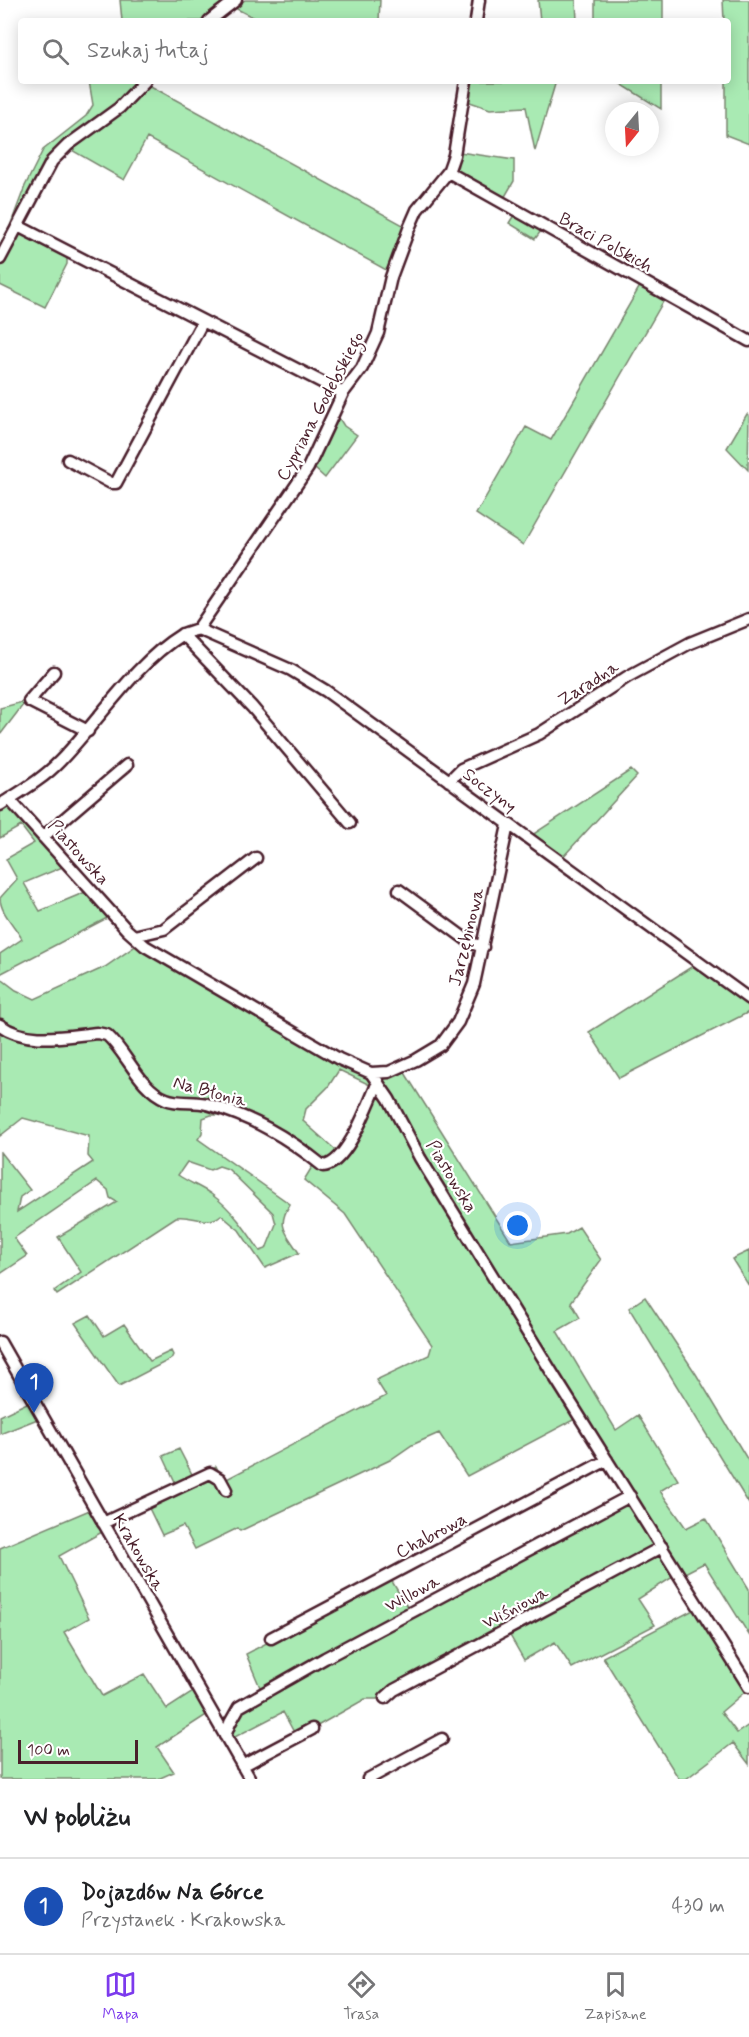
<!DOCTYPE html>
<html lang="pl">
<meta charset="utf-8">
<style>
body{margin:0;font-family:Mynerve,sans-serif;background:#f2f2f2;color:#202124}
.compass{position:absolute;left:605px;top:102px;width:54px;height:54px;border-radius:50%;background:#fff;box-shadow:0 3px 15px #0003;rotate:198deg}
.scale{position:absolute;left:18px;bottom:15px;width:120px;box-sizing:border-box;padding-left:6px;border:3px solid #4a1f2b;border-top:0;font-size:16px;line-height:21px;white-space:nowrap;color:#4a1f2b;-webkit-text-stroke:4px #fff;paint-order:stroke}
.you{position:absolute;left:518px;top:1226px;width:21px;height:21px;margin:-15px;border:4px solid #fff;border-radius:50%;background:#1a73e8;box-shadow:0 0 0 9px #1a73e833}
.badge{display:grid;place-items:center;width:39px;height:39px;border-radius:50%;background:#7c3aed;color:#fff;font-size:20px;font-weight:700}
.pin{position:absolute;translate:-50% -50px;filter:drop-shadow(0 2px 3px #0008)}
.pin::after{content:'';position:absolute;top:32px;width:21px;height:18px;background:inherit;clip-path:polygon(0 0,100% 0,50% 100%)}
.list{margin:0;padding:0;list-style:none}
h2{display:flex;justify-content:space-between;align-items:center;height:78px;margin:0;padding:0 24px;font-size:26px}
h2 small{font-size:20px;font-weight:400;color:#757577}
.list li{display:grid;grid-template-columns:39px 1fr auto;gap:18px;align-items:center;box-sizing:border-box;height:96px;padding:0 24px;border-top:2px solid #e0e0e0}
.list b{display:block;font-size:22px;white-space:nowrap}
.list p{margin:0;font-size:20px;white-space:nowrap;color:#757577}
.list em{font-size:20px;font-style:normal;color:#757577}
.icon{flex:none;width:33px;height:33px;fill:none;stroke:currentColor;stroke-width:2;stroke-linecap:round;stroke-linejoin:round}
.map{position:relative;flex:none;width:749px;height:1779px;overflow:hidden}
.search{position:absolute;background:#fff;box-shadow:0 3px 15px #0003;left:18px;right:18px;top:18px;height:66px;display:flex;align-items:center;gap:15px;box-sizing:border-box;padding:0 21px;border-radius:6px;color:#757577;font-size:22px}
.sheet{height:174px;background:#fff}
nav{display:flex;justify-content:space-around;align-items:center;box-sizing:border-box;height:84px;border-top:2px solid #e0e0e0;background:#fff;font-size:16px;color:#757577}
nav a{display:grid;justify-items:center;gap:3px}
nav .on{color:#7c3aed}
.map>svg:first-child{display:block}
</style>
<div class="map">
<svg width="749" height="1779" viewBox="0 0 749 1779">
<rect width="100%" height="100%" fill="#fff"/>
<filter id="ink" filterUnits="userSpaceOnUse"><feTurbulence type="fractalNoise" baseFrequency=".0167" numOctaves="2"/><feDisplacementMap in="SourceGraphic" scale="12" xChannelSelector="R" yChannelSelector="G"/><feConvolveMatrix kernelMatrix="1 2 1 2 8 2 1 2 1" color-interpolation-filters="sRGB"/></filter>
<g filter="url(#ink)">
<path fill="#a9eab3" stroke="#7a846f" stroke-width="1.5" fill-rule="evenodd" d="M 120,0 L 231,0 L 204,21 L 122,21 Z
M 245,0 L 380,0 L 379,21 L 260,21 L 235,8 Z
M 538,0 L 576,0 L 577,21 L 540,21 Z
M 595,0 L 663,0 L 663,21 L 595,21 Z
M 723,0 L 749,0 L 749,144 L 726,135 L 726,81 L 728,81 L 728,21 L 724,21 Z
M 89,81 L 141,81 L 116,106 L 52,156 L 0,254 L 0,244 L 10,226 L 25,186 L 43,150 L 86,116 L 93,105 Z
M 470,81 L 556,81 L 535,151 L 526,107 L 490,109 L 467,101 Z
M 616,81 L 661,81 L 661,109 Z
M 147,84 L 405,226 L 388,271 L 147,138 L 124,180 L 68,148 Z
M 459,152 L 514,160 L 514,181 L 503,200 L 464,178 L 457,171 Z
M 514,215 L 541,231 L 535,239 L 509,223 Z
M 19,229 L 67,255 L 67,264 L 45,307 L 0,285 L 0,267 Z
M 640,286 L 664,300 L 523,545 L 476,514 L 526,427 L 551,440 Z
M 747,414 L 749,415 L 748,470 L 727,448 Z
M 337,415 L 344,426 L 357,435 L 325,478 L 314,468 Z
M 26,701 L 0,735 L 0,708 Z
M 631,770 L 637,776 L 561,859 L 532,835 Z
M 4,807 L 16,810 L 65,866 L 24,883 L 40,911 L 88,891 L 111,916 L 0,974 L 0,954 L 22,939 C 15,926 0,912 0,898 L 17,879 L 6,859 L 34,843 L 21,826 L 0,838 L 0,809 Z
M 137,945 L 369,1074 L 374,1087 L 339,1070 L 328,1087 L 306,1109 L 303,1121 L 340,1154 L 328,1164 L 226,1109 L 219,1115 L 211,1115 L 203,1118 L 202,1133 L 198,1139 L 290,1204 C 276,1227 286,1232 299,1253 L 265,1268 L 239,1230 L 221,1215 C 207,1227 192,1214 176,1217 L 57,1295 L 54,1291 L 81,1272 L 58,1237 L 117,1202 L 110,1198 L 108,1190 L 97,1181 L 14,1238 L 27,1256 L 0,1274 L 0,1152 L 30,1190 L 20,1197 L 17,1212 L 93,1162 L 88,1156 L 89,1136 L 23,1118 L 0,1136 L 0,978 L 16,990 L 35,999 L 105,967 ZM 187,1162 L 210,1170 L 219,1166 L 228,1169 L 273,1213 L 276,1224 L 266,1249 L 260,1251 C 246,1230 232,1209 211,1194 C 201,1187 188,1182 178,1175 Z
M 696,964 L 749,1003 L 749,1012 L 619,1078 L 589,1032 Z
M 402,1068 L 511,1242 L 567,1234 L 579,1227 L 601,1260 L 571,1302 L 580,1318 L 557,1331 L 616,1430 L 638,1415 L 678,1480 L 660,1491 L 686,1528 L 706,1518 L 749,1589 L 749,1635 L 704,1563 L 681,1575 L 374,1074 Z
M 378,1086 L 418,1158 L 577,1418 L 467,1476 L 439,1433 L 412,1445 L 390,1460 L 240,1531 L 238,1528 L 195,1549 L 183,1526 L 162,1535 L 147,1504 L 210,1474 L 219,1481 L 227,1496 L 229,1494 L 223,1481 L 210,1471 L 177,1486 L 163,1456 L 179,1449 L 194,1478 L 216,1466 L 223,1481 L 386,1396 L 376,1380 L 429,1355 L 432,1345 L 345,1214 L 304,1180 L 315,1162 L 322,1168 C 349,1168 369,1107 378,1086 Z
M 749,1251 L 749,1286 L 732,1259 Z
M 645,1297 L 696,1374 L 749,1462 L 749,1504 L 629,1308 Z
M 90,1315 L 104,1336 L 124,1324 L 150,1361 L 171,1351 L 173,1355 L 171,1359 L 119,1386 L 75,1323 Z
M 31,1401 L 40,1418 L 0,1434 L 0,1416 Z
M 629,1498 L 660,1546 L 382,1699 L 365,1699 L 312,1729 L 296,1736 L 283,1712 L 231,1739 L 228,1733 L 241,1708 Z
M 92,1509 L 104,1531 L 59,1556 L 89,1618 L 64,1632 L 102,1696 L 144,1674 L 167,1709 L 196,1690 L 208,1714 L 157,1747 L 174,1772 L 158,1779 L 0,1779 L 0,1548 Z
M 662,1550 L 676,1575 L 638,1599 L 655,1625 L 572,1668 L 555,1642 L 524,1660 L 508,1632 Z
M 390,1578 L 409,1610 L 262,1692 L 246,1654 Z
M 697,1608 L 748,1689 L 721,1712 L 737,1733 L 749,1725 L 749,1764 L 733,1743 L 686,1779 L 679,1779 L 603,1657 Z"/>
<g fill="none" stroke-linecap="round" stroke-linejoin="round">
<defs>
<path id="minor" d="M 209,21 L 236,0
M 476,21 L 479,0
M 448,172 L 749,341
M 18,226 L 343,393
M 0,259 L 52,161 L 68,145 L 119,108 L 145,81
M 68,460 L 111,483 L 116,483 L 203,321
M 198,629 L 291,670 L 326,691 L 749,999
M 198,629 L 308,468 L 343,393 L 362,368 L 378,333 L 391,277 L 410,226 L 417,210 L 448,172 L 454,155 L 466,81
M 182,634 L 252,707 L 350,823
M 54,672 L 29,701 L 88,731
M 449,781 L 461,769 L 539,734 L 627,677 L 690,643 L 749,619
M 9,799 L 127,930 L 145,946 L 339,1059 L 371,1073 L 389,1099 L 420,1158 L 556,1379 L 749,1687
M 0,805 C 20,792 43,779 60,761 C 98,722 134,664 181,635 C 186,632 193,631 198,629
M 43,837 L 127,765
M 399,890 L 471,943 L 483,947
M 134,936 L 164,929 L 256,858
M 0,1025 C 27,1045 65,1036 97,1033 L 107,1035 C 127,1053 139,1088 166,1099 C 178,1104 193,1101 207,1104 C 252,1117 286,1136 323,1166 C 347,1165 369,1102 378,1082
M 371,1073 L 389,1072 L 416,1060 L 441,1045 L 458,1022 L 474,984 L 508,825
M 0,1342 L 250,1779
M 103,1523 L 210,1473 L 220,1479 L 226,1490
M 271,1638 L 607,1460
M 385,1698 L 394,1690 L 662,1547
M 225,1736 L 230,1723 L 239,1707 L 325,1658 L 630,1496
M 242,1766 L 312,1729
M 368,1779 L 442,1739"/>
</defs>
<use href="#minor" stroke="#4a1f2b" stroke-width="15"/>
<use href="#minor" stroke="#fff" stroke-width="10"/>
</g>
</g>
<g text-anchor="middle" stroke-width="4.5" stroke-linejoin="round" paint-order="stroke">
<g font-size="18" fill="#4a1f2b" stroke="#fff">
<text transform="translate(606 242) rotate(29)" y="6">Braci Polskich</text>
<text transform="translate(320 406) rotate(-62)" y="6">Cypriana Godebskiego</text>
<text transform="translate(588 683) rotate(-33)" y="6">Zaradna</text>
<text transform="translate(490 790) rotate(37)" y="6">Soczyny</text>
<text transform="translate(79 852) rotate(48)" y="6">Piastowska</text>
<text transform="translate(466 937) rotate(-76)" y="6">Jarzębinowa</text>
<text transform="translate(210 1091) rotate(15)" y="6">Na Błonia</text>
<text transform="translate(452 1176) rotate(59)" y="6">Piastowska</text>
<text transform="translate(431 1535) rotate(-28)" y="6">Chabrowa</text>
<text transform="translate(139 1552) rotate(60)" y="6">Krakowska</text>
<text transform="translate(412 1593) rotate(-28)" y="6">Willowa</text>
<text transform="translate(515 1607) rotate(-28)" y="6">Wiśniowa</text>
</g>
</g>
</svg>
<svg class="compass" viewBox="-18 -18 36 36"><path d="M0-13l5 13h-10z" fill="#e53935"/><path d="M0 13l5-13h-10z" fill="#757577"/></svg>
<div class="scale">100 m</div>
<div class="you"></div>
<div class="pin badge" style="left:34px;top:1413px;background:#1a4fb4">1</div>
<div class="search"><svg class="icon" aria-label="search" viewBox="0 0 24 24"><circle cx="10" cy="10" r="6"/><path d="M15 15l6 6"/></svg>Szukaj tutaj</div>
</div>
<section class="sheet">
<h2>W pobliżu<small></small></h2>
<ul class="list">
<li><span class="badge" style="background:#1a4fb4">1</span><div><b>Dojazdów Na Górce</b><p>Przystanek · Krakowska</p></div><em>430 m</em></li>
</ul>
</section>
<nav>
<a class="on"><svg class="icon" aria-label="map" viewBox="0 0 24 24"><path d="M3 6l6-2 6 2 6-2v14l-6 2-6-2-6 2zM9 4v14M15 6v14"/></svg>Mapa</a>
<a><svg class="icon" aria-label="directions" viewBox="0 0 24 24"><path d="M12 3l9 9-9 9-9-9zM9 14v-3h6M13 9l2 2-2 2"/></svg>Trasa</a>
<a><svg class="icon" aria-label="saved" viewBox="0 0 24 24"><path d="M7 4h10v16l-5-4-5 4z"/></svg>Zapisane</a>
</nav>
